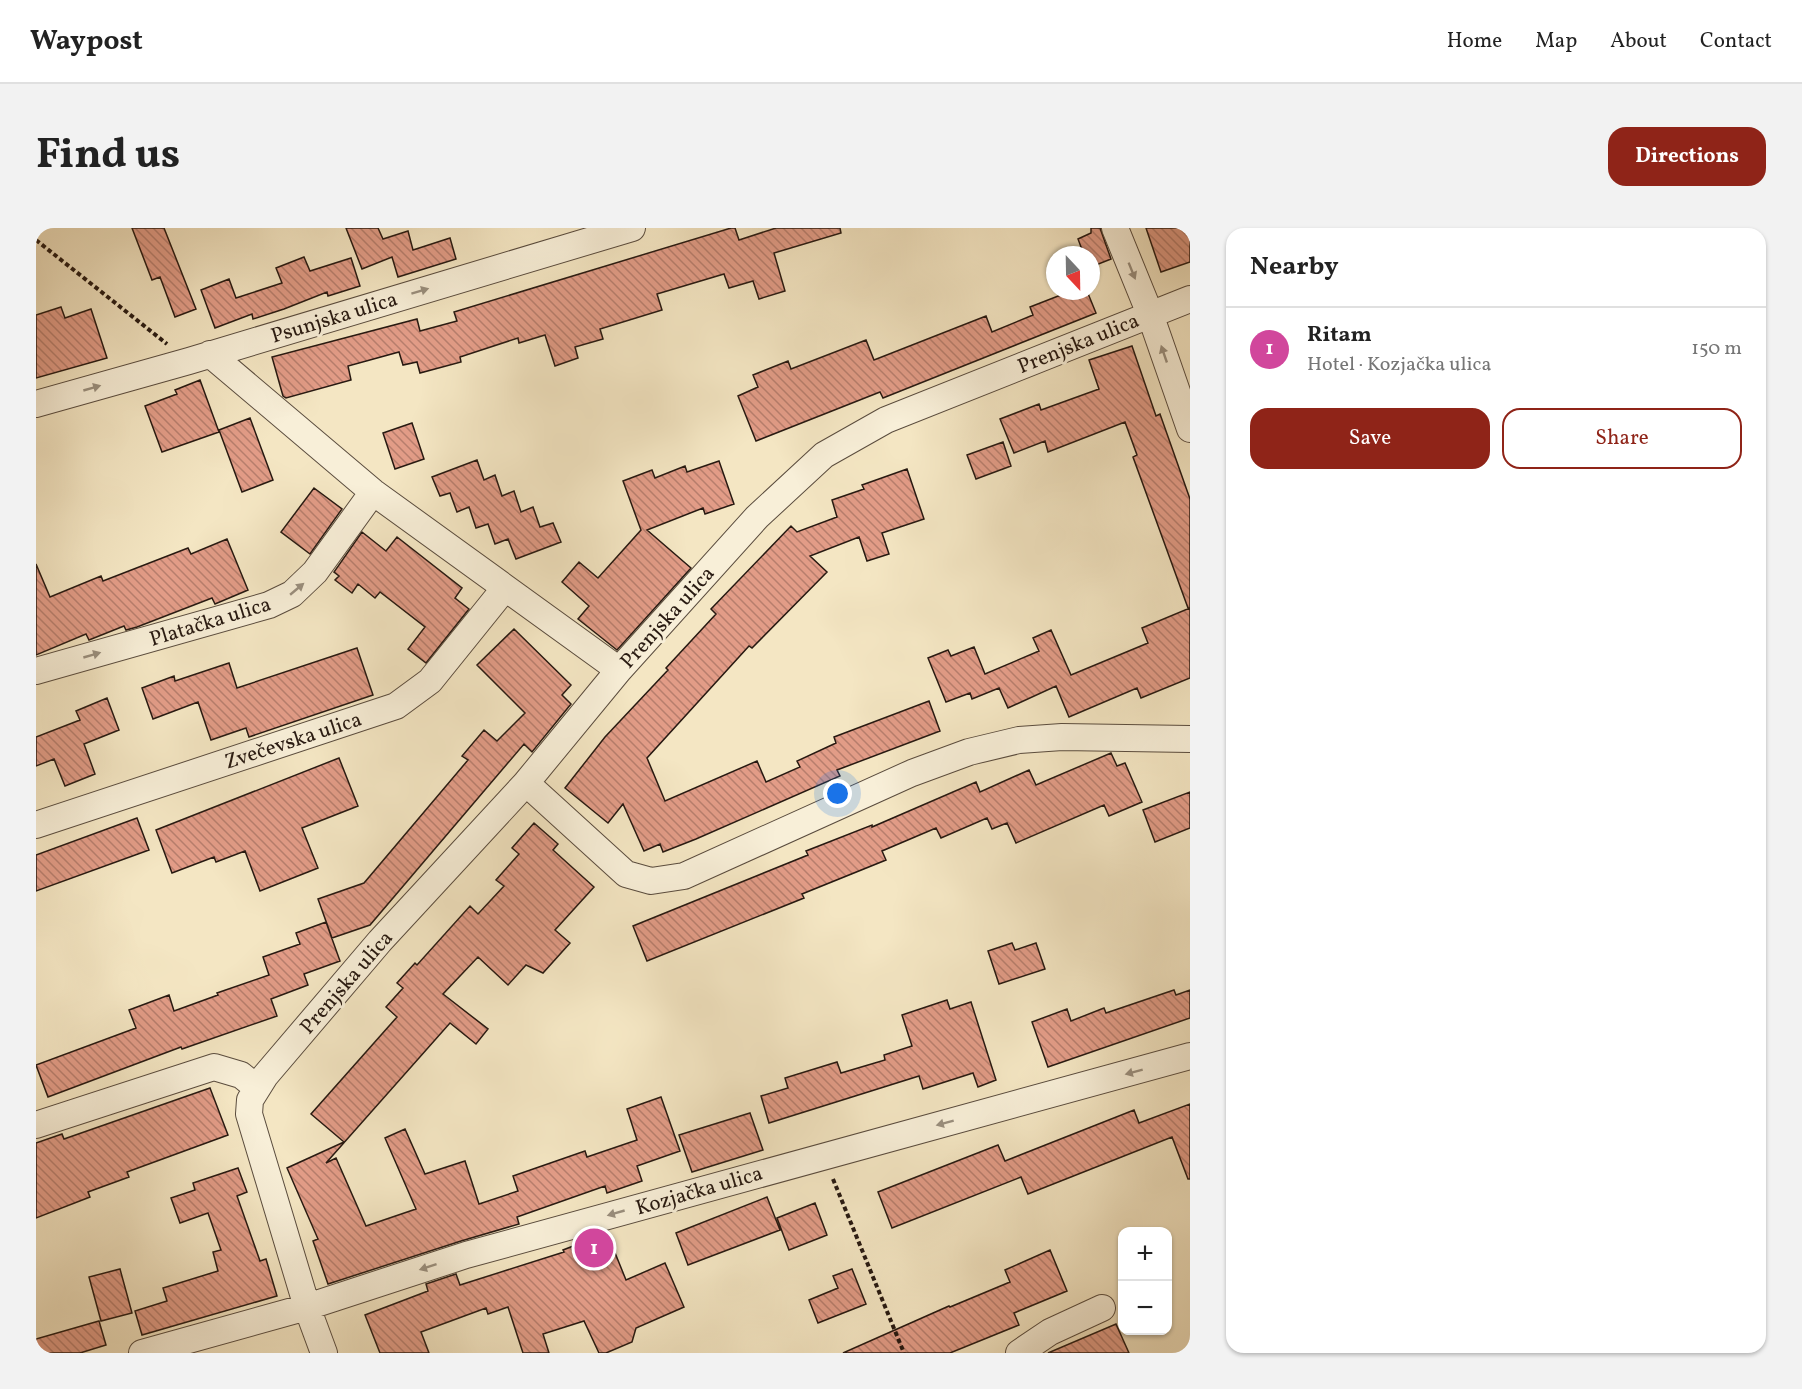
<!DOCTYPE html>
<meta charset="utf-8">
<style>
body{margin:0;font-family:Vollkorn,serif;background:#f2f2f2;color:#222}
.controls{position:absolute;right:18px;bottom:18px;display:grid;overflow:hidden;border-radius:12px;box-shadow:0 2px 4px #0004}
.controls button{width:54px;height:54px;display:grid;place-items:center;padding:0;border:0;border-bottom:2px solid #e0e0e0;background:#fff;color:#222;font:30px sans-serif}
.compass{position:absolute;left:1010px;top:18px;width:54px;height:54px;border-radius:50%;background:#fff;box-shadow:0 2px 4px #0004;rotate:158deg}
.you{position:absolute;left:802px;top:566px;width:21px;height:21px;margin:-15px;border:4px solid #fff;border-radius:50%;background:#1a73e8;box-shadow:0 0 0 9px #1a73e833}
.badge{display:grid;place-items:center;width:39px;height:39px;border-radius:50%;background:#8f2418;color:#fff;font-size:20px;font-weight:700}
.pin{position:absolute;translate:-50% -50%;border:3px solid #fff;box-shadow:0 2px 6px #0006}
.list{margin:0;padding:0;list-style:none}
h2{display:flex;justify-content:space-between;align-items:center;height:78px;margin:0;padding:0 24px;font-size:26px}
h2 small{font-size:20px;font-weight:400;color:#767676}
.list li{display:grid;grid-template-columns:39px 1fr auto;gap:18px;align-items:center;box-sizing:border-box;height:84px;padding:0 24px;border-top:2px solid #e0e0e0}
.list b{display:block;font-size:22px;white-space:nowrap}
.list p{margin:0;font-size:20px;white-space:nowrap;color:#767676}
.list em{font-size:20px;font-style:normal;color:#767676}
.actions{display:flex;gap:12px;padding:18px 24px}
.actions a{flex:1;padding:14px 0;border:2px solid #8f2418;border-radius:18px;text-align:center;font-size:21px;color:#8f2418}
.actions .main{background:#8f2418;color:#fff}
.map{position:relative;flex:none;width:1154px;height:1125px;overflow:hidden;border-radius:18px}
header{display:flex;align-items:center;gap:36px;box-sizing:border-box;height:84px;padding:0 30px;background:#fff;border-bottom:2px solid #e0e0e0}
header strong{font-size:28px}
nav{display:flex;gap:33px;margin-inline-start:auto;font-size:21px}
.intro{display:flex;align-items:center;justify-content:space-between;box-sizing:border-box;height:144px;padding:0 36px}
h1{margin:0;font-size:42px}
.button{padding:15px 27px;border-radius:18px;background:#8f2418;color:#fff;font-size:21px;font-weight:700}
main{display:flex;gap:36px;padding:0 36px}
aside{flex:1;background:#fff;border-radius:18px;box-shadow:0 2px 4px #0004}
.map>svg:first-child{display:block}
</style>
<header>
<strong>Waypost</strong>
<nav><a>Home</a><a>Map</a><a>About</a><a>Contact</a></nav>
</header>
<div class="intro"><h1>Find us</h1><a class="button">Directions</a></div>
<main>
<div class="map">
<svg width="1154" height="1125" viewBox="0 0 1154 1125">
<defs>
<pattern id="building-back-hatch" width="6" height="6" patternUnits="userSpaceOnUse" patternTransform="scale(1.5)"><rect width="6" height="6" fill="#e29c87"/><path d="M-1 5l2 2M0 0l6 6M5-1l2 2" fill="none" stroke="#b77e6d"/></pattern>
</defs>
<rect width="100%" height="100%" fill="#f4e6c3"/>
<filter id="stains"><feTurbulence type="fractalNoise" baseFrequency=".00333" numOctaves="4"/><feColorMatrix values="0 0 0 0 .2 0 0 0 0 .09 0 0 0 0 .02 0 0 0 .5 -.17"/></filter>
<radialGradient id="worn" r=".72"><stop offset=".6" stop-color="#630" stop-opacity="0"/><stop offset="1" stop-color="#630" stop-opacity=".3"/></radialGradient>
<path fill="url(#building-back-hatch)" stroke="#271911" stroke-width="1.5" d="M 96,0 L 128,0 L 160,81 L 139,89 L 124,49 L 116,52 Z
M 310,0 L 342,0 L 347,11 L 372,3 L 377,22 L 414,10 L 420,31 L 362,49 L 356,29 L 326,41 Z
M 695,0 L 699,0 L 703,12 L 740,0 L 804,0 L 805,5 L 738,25 L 749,63 L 723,71 L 717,53 L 693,60 L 688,46 L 621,66 L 626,82 L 564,101 L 567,111 L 539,119 L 542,130 L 519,138 L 509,107 L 483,115 L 482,110 L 424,129 L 425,134 L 384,145 L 381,134 L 367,137 L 363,124 L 312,138 L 315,152 L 250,170 L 247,168 L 236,129 L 381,91 L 384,103 L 421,93 L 418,84 Z
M 1055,0 L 1064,0 L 1075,31 L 1055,39 L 1055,27 L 1048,27 L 1042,11 L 1055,5 Z
M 1110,0 L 1154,0 L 1154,34 L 1125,44 Z
M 268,29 L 274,43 L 315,30 L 324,58 L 292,68 L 291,64 L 248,81 L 217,91 L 216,86 L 179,100 L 165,62 L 193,51 L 200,70 L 246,55 L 240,40 Z
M 1035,63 L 1051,63 L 1060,85 L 847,170 L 844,164 L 720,213 L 702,168 L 722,159 L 717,147 L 752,133 L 755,141 L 830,112 L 838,132 L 950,88 L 956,104 L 997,87 L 994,79 Z
M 25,79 L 29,90 L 55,81 L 71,130 L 0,150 L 0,87 Z
M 1096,118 L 1120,188 L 1124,186 L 1154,271 L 1154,450 L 1105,470 L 1101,460 L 1033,489 L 1020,458 L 972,480 L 963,460 L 936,471 L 934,465 L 910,474 L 892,430 L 912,422 L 915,428 L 938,419 L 949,446 L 1003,423 L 997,410 L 1015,402 L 1035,447 L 1112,415 L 1106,400 L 1154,380 L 1152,380 L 1097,229 L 1101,227 L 1089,194 L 1012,224 L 1009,213 L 978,225 L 964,191 L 1003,176 L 1005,182 L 1063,161 L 1053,132 Z
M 164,152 L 183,204 L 126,224 L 109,178 L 141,166 L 139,162 Z
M 214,190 L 237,252 L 206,264 L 183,202 Z
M 376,195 L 388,231 L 359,241 L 347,205 Z
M 967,214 L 975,238 L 940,251 L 931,227 Z
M 441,232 L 448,252 L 459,247 L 466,268 L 478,263 L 485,284 L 497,279 L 504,299 L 517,295 L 525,314 L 480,331 L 472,311 L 459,316 L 452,296 L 440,300 L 433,279 L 421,284 L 414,265 L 404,268 L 396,249 Z
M 683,233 L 698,276 L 669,286 L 667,280 L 611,302 L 655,340 L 581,422 L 542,391 L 553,378 L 526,354 L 543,334 L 562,350 L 605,302 L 587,253 L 616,242 L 619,250 L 649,238 L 651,244 Z
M 871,241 L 888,291 L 846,305 L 853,326 L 831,333 L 823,309 L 774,328 L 791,344 L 716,420 L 713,418 L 611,530 L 629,573 L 721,533 L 730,554 L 764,539 L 761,533 L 800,515 L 798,509 L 893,473 L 904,503 L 801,542 L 804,548 L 660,611 L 627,624 L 624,616 L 608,623 L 587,576 L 572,595 L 529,560 L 569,509 L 632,442 L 630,440 L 680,386 L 675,381 L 755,298 L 761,304 L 801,289 L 796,272 L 828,261 L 826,257 Z
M 278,260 L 306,281 L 274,326 L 245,304 Z
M 326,304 L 350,323 L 361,309 L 426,360 L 419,370 L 433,381 L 390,435 L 372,421 L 389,399 L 344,364 L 339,370 L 322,356 L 316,365 L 299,352 L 303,348 L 298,344 Z
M 191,311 L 212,362 L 179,376 L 176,370 L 101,399 L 90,402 L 88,398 L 53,412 L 50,406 L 0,427 L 0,336 L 14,369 L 65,348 L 67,353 L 152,320 L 155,326 Z
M 478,401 L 535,457 L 526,467 L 535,476 L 496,524 L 488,516 L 334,697 L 296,710 L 282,671 L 328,655 L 432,532 L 426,528 L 448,502 L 461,513 L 489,485 L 441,437 Z
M 321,420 L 337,467 L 213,509 L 210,500 L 175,512 L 162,474 L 117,491 L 106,460 L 138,448 L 139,453 L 193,435 L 201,460 Z
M 71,470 L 83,502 L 48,516 L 59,546 L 29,558 L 18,531 L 0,538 L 0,509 L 44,492 L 40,483 Z
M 1075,525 L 1081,538 L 1089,535 L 1106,574 L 1073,588 L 1068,577 L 980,615 L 971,595 L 956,601 L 951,590 L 905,610 L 900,600 L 846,623 L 850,632 L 766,666 L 768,670 L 611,733 L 597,698 L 772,627 L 770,623 L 836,597 L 836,599 L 940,554 L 944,564 L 993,542 L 1000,557 Z
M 303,530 L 322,578 L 266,600 L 282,640 L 224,663 L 209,623 L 180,634 L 178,629 L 136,645 L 120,602 Z
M 1154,564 L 1154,600 L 1119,614 L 1107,582 Z
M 101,590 L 113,622 L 0,663 L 0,627 Z
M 498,595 L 522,616 L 517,622 L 558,659 L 519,702 L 534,715 L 507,745 L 490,737 L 472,757 L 442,729 L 407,766 L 452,801 L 440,816 L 414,795 L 290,935 L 300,930 L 330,998 L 380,981 L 349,910 L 369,901 L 389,946 L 429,933 L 443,976 L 482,963 L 477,948 L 549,923 L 551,929 L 601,912 L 591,881 L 625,869 L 644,923 L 601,938 L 606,953 L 571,965 L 569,958 L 481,989 L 483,996 L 425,1013 L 292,1056 L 277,1013 L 282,1011 L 251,940 L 308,914 L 275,886 L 361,789 L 350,779 L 367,760 L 361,755 L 379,735 L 381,737 L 434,678 L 442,686 L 468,658 L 460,652 L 483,626 L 476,620 Z
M 290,694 L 304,733 L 268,746 L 272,757 L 235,771 L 241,788 L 146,821 L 145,819 L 12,869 L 0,837 L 100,800 L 93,782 L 133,767 L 138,783 L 182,767 L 181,765 L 233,747 L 227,729 L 264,716 L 260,705 Z
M 976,715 L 979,722 L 1000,715 L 1009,741 L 963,756 L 952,723 Z
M 1138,762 L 1140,767 L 1154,762 L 1154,790 L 1012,839 L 996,794 L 1031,781 L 1035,793 L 1068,780 L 1070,785 Z
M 911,772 L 914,781 L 935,774 L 960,852 L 942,859 L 937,845 L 887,861 L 883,848 L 733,895 L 725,868 L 752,860 L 749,850 L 801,834 L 805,845 L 849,832 L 848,827 L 876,818 L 866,787 Z
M 174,860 L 192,907 L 91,944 L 93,949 L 52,964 L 54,969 L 0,990 L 0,915 L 26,906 L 28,911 Z
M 1154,876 L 1154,951 L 1152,951 L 1136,909 L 992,966 L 985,949 L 856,1000 L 842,964 L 962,917 L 969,933 L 1098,882 L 1103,895 Z
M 714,885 L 727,922 L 656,944 L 643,907 Z
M 202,940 L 211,964 L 201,968 L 224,1033 L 230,1031 L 241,1068 L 106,1107 L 99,1083 L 131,1073 L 127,1060 L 182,1043 L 177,1024 L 185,1022 L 172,985 L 144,995 L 135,970 L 159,962 L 157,955 Z
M 731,969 L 744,1002 L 652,1037 L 640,1005 Z
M 779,975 L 791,1007 L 753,1022 L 741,990 Z
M 571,1005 L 590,1052 L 629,1035 L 648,1079 L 600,1100 L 596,1114 L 570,1125 L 563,1125 L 548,1093 L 507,1106 L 513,1125 L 487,1125 L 472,1079 L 452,1086 L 450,1080 L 385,1104 L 393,1125 L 344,1125 L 329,1087 L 392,1063 L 390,1056 L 420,1046 L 424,1057 L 528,1024 L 527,1022 Z
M 1014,1022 L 1031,1063 L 978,1085 L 983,1097 L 914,1125 L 807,1125 L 913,1078 L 914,1079 L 974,1054 L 969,1042 Z
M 84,1041 L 96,1085 L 65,1093 L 53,1049 Z
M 816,1041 L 830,1076 L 782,1095 L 773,1072 L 802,1060 L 797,1048 Z
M 63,1093 L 70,1117 L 44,1125 L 0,1125 L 0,1111 Z
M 1080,1096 L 1093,1125 L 1012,1125 Z"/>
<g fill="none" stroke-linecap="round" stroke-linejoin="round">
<defs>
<path id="minor" d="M 1079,0 L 1114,86 L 1154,201
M 174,126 L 337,264 L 583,442
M 0,176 L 153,133 L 596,0
M 0,443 L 233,377 L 256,366 L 279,344 L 337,264
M 490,555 L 590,646 L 615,653 L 648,648 L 876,545 L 933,524 L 983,512 L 1026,509 L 1154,511
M 0,597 L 360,478 L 394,453 L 469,360
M 0,897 L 178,839 L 205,847 L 221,860
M 106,1125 L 271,1079 L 430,1027 L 1154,828
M 288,1125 L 271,1079 L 213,886 L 214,872 L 229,848 L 344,713 L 490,555 L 583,442 L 721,289 L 788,227 L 850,192 L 1154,71
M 983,1125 L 1014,1104 L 1066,1080"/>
</defs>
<use href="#minor" stroke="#5a4c3e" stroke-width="28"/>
<path stroke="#271911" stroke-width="4" stroke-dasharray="4.5 3" stroke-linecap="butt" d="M 0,12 L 131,116
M 797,951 L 868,1125"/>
<use href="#minor" stroke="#f8efd8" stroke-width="26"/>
</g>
<defs><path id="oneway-solid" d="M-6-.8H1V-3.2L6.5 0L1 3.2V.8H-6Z" transform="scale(1.5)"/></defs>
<g fill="#9a8f7e">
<use href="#oneway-solid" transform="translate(1096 43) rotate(68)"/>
<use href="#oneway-solid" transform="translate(384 63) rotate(-17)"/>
<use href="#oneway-solid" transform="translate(1128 126) rotate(-109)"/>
<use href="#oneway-solid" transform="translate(56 160) rotate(-16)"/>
<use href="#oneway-solid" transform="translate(261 361) rotate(-40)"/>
<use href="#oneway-solid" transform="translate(56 427) rotate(-16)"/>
<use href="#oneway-solid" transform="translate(1098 844) rotate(165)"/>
<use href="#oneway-solid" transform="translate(909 895) rotate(165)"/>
<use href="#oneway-solid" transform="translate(580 985) rotate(164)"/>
<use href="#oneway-solid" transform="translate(392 1039) rotate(162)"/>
</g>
<g text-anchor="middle" stroke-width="6" stroke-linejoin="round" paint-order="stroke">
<g font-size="21" fill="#271911" stroke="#f8efd8">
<text transform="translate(298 89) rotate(-17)" y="7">Psunjska ulica</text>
<text transform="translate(1042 115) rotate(-22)" y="7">Prenjska ulica</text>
<text transform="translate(631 389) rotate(-48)" y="7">Prenjska ulica</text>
<text transform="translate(174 393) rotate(-17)" y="7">Platačka ulica</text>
<text transform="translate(257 512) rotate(-18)" y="7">Zvečevska ulica</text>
<text transform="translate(310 754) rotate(-49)" y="7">Prenjska ulica</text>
<text transform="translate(663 962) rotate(-16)" y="7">Kozjačka ulica</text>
</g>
</g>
<rect width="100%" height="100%" filter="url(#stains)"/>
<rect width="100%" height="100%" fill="url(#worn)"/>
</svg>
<div class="controls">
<button>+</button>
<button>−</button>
</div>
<svg class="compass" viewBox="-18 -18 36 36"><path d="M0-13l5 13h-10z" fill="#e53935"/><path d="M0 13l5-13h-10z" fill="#767676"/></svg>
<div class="you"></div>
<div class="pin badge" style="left:558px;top:1020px;background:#d1479c">1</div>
</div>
<aside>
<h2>Nearby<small></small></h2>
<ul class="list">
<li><span class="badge" style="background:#d1479c">1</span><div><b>Ritam</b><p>Hotel · Kozjačka ulica</p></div><em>150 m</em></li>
</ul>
<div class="actions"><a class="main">Save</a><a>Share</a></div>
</aside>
</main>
